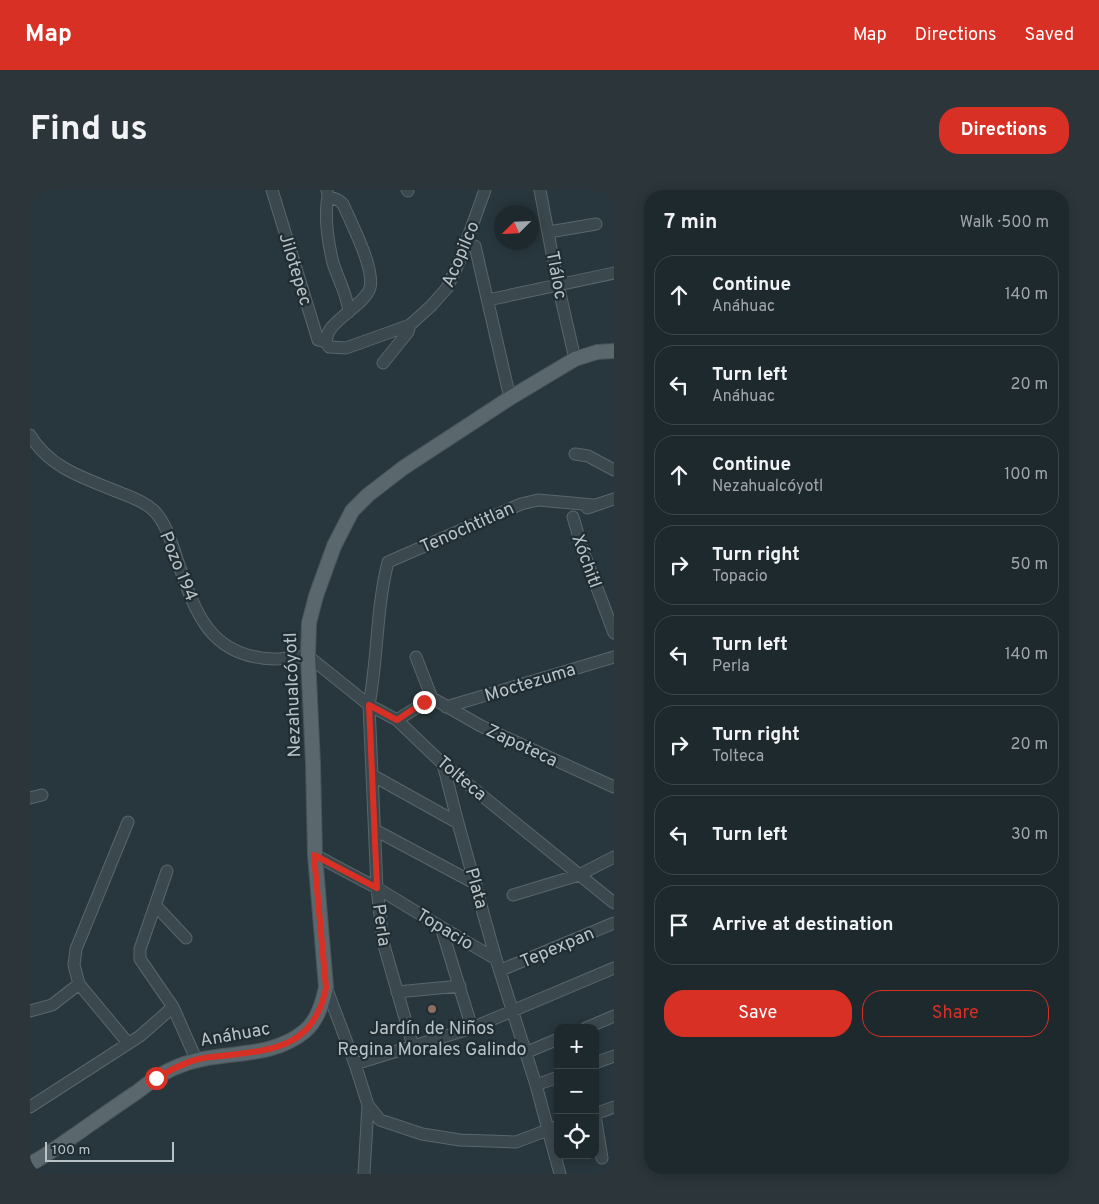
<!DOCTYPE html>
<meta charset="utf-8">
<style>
body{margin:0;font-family:Overpass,sans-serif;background:#2b353a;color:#f1f3f6}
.controls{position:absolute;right:15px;bottom:15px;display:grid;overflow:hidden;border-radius:10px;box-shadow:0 2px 12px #0003}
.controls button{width:45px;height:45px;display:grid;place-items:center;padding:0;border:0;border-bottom:1px solid #3c454a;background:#1e292e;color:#f1f3f6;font:25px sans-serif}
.compass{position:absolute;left:464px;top:15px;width:45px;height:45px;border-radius:50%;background:#1e292e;box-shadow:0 2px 12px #0003;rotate:246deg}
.scale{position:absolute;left:15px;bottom:12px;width:129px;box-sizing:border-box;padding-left:5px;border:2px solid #b8c3c8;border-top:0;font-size:14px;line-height:18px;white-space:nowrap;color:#b8c3c8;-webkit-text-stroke:4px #202d32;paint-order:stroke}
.stop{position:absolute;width:15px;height:15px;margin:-11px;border:4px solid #d93025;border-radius:50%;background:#fff}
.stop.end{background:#d93025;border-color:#fff;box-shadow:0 1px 5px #0008}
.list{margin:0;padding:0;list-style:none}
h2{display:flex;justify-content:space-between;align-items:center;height:65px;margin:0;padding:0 20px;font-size:21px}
h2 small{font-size:16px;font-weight:400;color:#a1a6aa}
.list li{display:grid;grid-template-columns:32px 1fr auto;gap:15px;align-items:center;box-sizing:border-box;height:80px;margin:0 10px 10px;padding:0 10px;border:1px solid #3c454a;border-radius:20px}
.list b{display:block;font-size:19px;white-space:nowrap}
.list p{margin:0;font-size:16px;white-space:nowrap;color:#a1a6aa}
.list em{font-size:16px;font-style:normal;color:#a1a6aa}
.actions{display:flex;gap:10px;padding:15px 20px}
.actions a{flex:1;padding:11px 0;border:1px solid #d93025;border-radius:20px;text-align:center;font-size:18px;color:#d93025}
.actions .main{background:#d93025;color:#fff}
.icon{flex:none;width:28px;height:28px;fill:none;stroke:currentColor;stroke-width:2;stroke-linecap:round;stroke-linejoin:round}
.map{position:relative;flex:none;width:584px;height:984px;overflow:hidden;border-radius:20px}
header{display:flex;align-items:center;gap:30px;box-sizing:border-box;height:70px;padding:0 25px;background:#d93025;color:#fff}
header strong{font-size:24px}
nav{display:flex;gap:28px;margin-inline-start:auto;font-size:18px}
.intro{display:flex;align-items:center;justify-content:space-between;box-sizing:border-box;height:120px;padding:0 30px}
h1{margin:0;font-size:35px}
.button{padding:12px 22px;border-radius:20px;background:#d93025;color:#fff;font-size:18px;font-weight:700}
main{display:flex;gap:30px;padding:0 30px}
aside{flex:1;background:#1e292e;border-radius:20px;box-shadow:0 2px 12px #0003}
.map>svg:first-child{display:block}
</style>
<header>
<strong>Map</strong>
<nav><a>Map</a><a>Directions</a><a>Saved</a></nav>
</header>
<div class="intro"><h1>Find us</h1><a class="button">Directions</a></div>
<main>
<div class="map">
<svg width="584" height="984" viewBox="0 0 584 984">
<rect width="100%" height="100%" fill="#28373d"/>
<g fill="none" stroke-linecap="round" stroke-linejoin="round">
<defs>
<path id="minor" d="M 242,0 L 288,150 L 296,152
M 297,0 L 298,6 L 308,10 L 313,14 C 321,33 345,78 340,98 C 334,118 285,136 299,157 L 316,158 L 380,135 L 401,116 L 417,98 L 429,72 L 455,0
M 377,0 L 378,1
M 510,0 L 528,95 L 545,169
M 298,6 C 294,27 298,52 303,73 C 308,89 317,104 319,122
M 519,42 L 566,34
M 445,56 L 480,208
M 458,110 L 584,83
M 353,173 L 378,142 L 380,135
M 0,245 C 20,279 57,289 91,303 C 101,307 113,311 122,319 C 135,330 142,353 147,369 C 165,422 179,467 244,469 C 255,469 267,467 278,466 L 339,515 L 367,530 L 413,574 L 584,713
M 545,264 L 558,266 L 584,280
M 557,318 L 584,309
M 543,327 L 553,361 L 584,443
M 386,467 L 402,508
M 402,508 L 451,536 L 584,597
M 416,517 L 584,467
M 367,530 L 402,508
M 413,574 L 428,633 L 466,769 L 506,895 L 530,984
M 342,585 L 428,633
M 0,608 L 12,605
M 345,640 L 446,694
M 285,665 L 347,698 L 411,737 L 466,769
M 137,681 L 110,759 L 110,769 L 143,817 L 166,869
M 483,705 L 549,685 L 584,667
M 125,715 L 156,748
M 411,737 L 442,838
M 471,780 L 584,733
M 49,794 L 98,853
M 296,797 L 325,874 L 338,915 L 334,984
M 367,802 L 430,796
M 0,821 L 22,815 L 49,794 L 44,775 L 46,759 L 98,632
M 556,838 L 584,826
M 383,856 L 353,752 L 347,698 L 339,515 C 348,467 346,419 358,372 L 491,314 L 508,310 L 564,315
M 495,863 L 528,849
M 565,873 L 584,866
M 325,874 L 442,838 L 584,778
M 506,895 L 528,887
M 338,915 L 350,930 L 392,944 L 430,950 L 486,952 L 528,936
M 0,917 L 110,846 L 143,817
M 565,924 L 584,917
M 565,926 L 572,968"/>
<path id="major" d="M 0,974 C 16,966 30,955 45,945 C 65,931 86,916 107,902 C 120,892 133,882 149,876 C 190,859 239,871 275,841 C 287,831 293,812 296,797 L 285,665 L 283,574 L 278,466 L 279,433 L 286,406 L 304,356 L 322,321 L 338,305 L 373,278 L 480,208 L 545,169 L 567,162 L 584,161"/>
</defs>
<use href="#minor" stroke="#59666b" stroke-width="13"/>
<use href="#major" stroke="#485459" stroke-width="16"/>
<use href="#minor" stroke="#3b484d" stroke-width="11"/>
<use href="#major" stroke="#5a676d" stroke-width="14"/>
</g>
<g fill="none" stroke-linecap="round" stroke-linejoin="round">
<path stroke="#d93025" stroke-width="6" d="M 126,888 C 139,881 151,874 165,870 C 173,867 183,867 191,866 C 243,860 284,858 296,798 L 284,665 L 347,698 L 339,515 L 367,530 L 394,512"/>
</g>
<circle fill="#8d6e63" stroke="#202d32" stroke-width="2" cx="402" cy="819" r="5"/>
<g text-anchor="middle" stroke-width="4.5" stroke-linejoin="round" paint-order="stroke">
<g font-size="18" fill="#b8c3c8" stroke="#202d32">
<text transform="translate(430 64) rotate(-67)" y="6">Acopilco</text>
<text transform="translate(266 79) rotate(73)" y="6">Jilotepec</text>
<text transform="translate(527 85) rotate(79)" y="6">Tláloc</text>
<text transform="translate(437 337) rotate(-24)" y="6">Tenochtitlan</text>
<text transform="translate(557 371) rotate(70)" y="6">Xóchitl</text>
<text transform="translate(149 376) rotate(68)" y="6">Pozo 194</text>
<text transform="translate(500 492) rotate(-17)" y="6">Moctezuma</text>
<text transform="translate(262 505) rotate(-92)" y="6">Nezahualcóyotl</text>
<text transform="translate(492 555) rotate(25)" y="6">Zapoteca</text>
<text transform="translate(432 588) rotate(40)" y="6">Tolteca</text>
<text transform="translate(447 698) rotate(74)" y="6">Plata</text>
<text transform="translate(352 735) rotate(82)" y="6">Perla</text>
<text transform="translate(415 739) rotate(31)" y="6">Topacio</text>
<text transform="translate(527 757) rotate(-23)" y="6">Tepexpan</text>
<text transform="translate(205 844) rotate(-10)" y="6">Anáhuac</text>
</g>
<g font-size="18" fill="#b8c3c8" stroke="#202d32">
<text x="402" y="844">Jardín de Niños<tspan x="402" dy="21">Regina Morales Galindo</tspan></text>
</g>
</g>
</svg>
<div class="controls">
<button>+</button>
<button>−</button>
<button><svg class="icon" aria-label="locate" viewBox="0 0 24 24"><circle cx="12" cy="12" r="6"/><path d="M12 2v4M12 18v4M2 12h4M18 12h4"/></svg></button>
</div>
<svg class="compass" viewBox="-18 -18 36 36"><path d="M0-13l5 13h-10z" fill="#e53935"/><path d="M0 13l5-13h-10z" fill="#a1a6aa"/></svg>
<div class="scale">100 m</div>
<div class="stop" style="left:126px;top:888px"></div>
<div class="stop end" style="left:394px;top:512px"></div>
</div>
<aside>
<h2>7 min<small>Walk · 500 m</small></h2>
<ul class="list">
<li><svg class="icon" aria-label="ahead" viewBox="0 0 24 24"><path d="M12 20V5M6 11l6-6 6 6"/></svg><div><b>Continue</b><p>Anáhuac</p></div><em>140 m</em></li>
<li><svg class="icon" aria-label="left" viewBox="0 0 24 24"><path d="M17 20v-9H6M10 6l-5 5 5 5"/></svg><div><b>Turn left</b><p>Anáhuac</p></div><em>20 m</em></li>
<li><svg class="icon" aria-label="ahead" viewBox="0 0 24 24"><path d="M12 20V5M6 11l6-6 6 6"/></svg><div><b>Continue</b><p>Nezahualcóyotl</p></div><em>100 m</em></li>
<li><svg class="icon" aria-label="right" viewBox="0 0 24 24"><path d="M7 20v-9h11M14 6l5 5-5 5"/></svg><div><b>Turn right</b><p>Topacio</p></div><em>50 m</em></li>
<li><svg class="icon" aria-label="left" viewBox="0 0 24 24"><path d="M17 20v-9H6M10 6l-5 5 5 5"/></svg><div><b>Turn left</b><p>Perla</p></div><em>140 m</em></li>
<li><svg class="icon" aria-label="right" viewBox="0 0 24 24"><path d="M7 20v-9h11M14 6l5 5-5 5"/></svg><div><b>Turn right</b><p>Tolteca</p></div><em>20 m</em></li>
<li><svg class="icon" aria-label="left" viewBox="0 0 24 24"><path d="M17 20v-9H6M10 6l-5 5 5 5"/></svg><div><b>Turn left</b></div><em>30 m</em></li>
<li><svg class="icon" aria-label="arrive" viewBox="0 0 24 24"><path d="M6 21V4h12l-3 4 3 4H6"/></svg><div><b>Arrive at destination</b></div></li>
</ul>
<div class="actions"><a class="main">Save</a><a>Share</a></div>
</aside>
</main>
